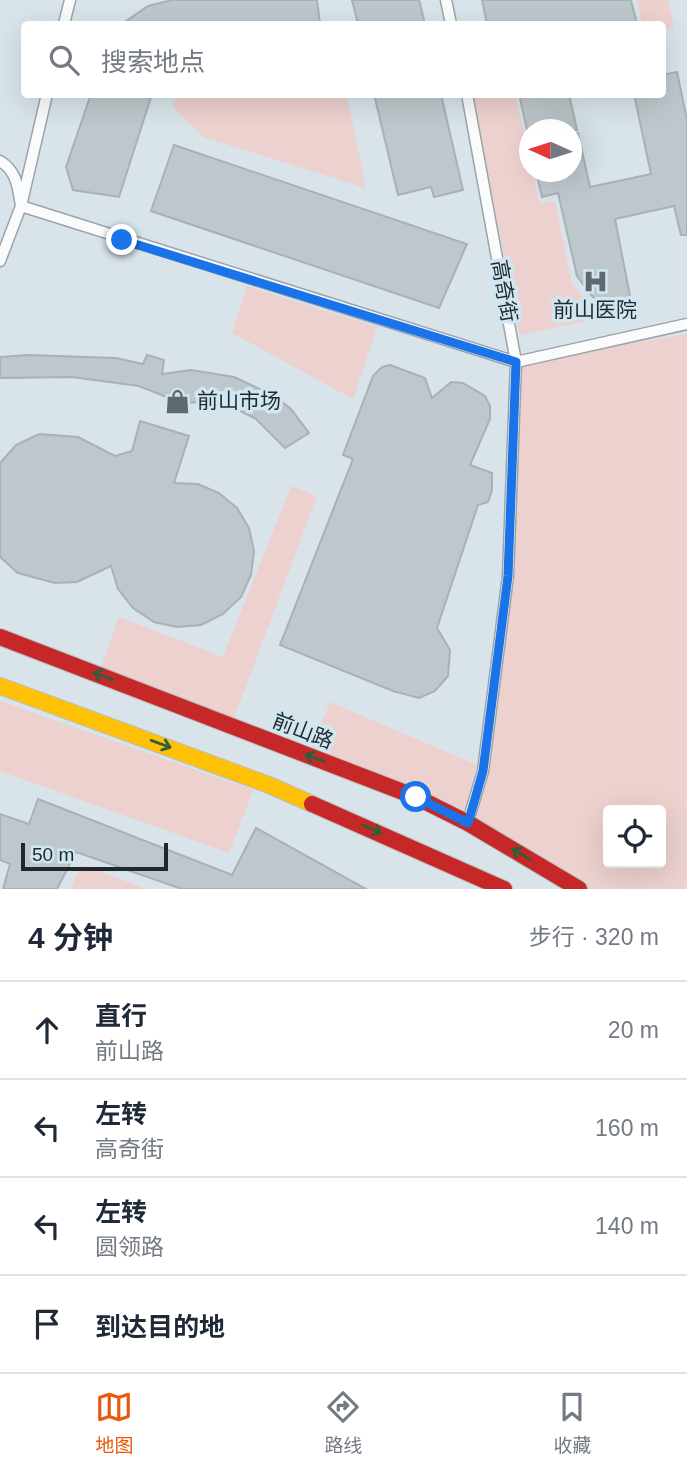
<!DOCTYPE html>
<html lang="zh">
<meta charset="utf-8">
<style>
body{margin:0;font-family:Arial,"Noto Sans SC",sans-serif;background:#f2f2f3;color:#1f2937}
.controls{position:absolute;right:21px;bottom:21px;display:grid;overflow:hidden;border-radius:7px;box-shadow:0 7px 28px #0002}
.controls button{width:63px;height:63px;display:grid;place-items:center;padding:0;border:0;border-bottom:2px solid #e0e1e3;background:#fff;color:#1f2937;font:35px sans-serif}
.compass{position:absolute;left:519px;top:119px;width:63px;height:63px;border-radius:50%;background:#fff;box-shadow:0 7px 28px #0002;rotate:273deg}
.scale{position:absolute;left:21px;bottom:18px;width:147px;box-sizing:border-box;padding-left:7px;border:4px solid #1f282c;border-top:0;font-size:19px;line-height:24px;white-space:nowrap;color:#1f282c;-webkit-text-stroke:5px #d0e7f2;paint-order:stroke}
.stop{position:absolute;width:21px;height:21px;margin:-16px;border:5px solid #1a73e8;border-radius:50%;background:#fff}
.stop.end{background:#1a73e8;border-color:#fff;box-shadow:0 2px 7px #0008}
.list{margin:0;padding:0;list-style:none}
h2{display:flex;justify-content:space-between;align-items:center;height:91px;margin:0;padding:0 28px;font-size:30px}
h2 small{font-size:23px;font-weight:400;color:#747a83}
.list li{display:grid;grid-template-columns:46px 1fr auto;gap:21px;align-items:center;box-sizing:border-box;height:98px;padding:0 28px;border-top:2px solid #e0e1e3}
.list b{display:block;font-size:26px;white-space:nowrap}
.list p{margin:0;font-size:23px;white-space:nowrap;color:#747a83}
.list em{font-size:23px;font-style:normal;color:#747a83}
.icon{flex:none;width:38px;height:38px;fill:none;stroke:currentColor;stroke-width:2;stroke-linecap:round;stroke-linejoin:round}
.map{position:relative;flex:none;width:687px;height:889px;overflow:hidden}
.search{position:absolute;background:#fff;box-shadow:0 7px 28px #0002;left:21px;right:21px;top:21px;height:77px;display:flex;align-items:center;gap:18px;box-sizing:border-box;padding:0 24px;border-radius:7px;color:#747a83;font-size:26px}
.sheet{height:483px;background:#fff}
nav{display:flex;justify-content:space-around;align-items:center;box-sizing:border-box;height:98px;border-top:2px solid #e0e1e3;background:#fff;font-size:19px;color:#747a83}
nav a{display:grid;justify-items:center;gap:4px}
nav .on{color:#ea580c}
.map>svg:first-child{display:block}
</style>
<div class="map">
<svg width="687" height="889" viewBox="0 0 687 889">
<rect width="100%" height="100%" fill="#d8e4ea"/>
<path fill="#ecd1ce" fill-rule="evenodd" d="M 637,0 L 668,0 L 674,27 L 663,30 L 662,24 L 642,24 Z
M 179,95 L 347,95 L 366,188 L 203,137 L 172,106 Z
M 471,95 L 516,95 L 529,157 L 530,172 L 533,172 L 539,203 L 555,201 L 572,284 L 602,318 L 520,335 Z
M 247,286 L 377,327 L 353,399 L 232,333 Z
M 687,334 L 687,889 L 580,889 L 468,823 L 484,771 L 508,576 L 517,362 ZM 608,810 L 661,810 L 661,863 L 608,863 Z
M 291,486 L 317,496 L 234,718 L 100,670 L 119,617 L 223,657 Z
M 0,701 L 253,790 L 229,853 L 0,771 Z
M 330,702 L 477,765 L 465,815 L 312,749 Z
M 82,865 L 146,889 L 70,889 Z"/>
<path fill="#bec7cc" stroke="#a8b1b6" stroke-width="2" d="M 172,0 L 317,0 L 320,24 L 122,24 L 148,6 Z
M 352,0 L 419,0 L 425,24 L 358,24 Z
M 482,0 L 631,0 L 637,24 L 487,24 Z
M 677,72 L 687,120 L 687,235 L 681,235 L 674,206 L 615,219 L 632,306 L 610,312 L 592,296 L 577,276 L 558,193 L 542,197 L 536,172 L 571,172 L 571,134 L 578,133 L 590,187 L 651,174 L 634,94 L 662,94 L 662,75 Z
M 91,94 L 152,94 L 119,197 L 73,190 L 66,167 Z
M 374,94 L 441,94 L 463,190 L 434,197 L 431,187 L 398,195 Z
M 519,94 L 569,94 L 577,130 L 527,130 Z
M 174,145 L 467,244 L 439,308 L 151,211 Z
M 28,355 L 116,358 L 143,364 L 147,355 L 164,360 L 162,374 L 191,370 L 234,377 L 273,395 L 291,409 L 309,433 L 285,448 L 256,419 L 227,404 L 179,402 L 139,386 L 72,377 L 0,378 L 0,357 Z
M 390,365 L 425,378 L 432,398 L 451,382 L 463,383 L 485,396 L 490,406 L 490,419 L 470,465 L 492,473 L 492,490 L 488,502 L 478,505 L 437,628 L 450,650 L 448,676 L 435,691 L 419,698 L 393,691 L 280,645 L 353,459 L 343,455 L 373,376 L 382,367 Z
M 140,421 L 189,436 L 174,483 L 198,484 L 219,493 L 237,508 L 249,528 L 254,551 L 251,575 L 241,597 L 223,614 L 201,625 L 177,627 L 154,622 L 133,608 L 118,589 L 111,566 L 77,582 L 55,583 L 18,573 L 0,557 L 0,463 L 16,445 L 39,434 L 78,437 L 115,456 L 132,451 Z
M 38,799 L 232,875 L 256,828 L 366,889 L 182,889 L 76,852 L 57,889 L 3,889 L 10,864 L 0,860 L 0,814 L 29,824 Z"/>
<g fill="none" stroke-linecap="round" stroke-linejoin="round">
<defs>
<path id="lane" d="M 446,0 L 451,24
M 64,24 L 70,0
M 467,94 L 516,362 L 508,576 L 483,771 L 469,818
M 0,161 C 17,171 18,188 21,206 L 516,362 L 687,324
M 0,261 L 21,206 L 47,94"/>
<path id="slow" d="M 0,686 L 269,785 L 312,804"/>
<path id="jam" d="M 0,637 L 416,797 L 468,823 L 579,889
M 312,804 L 504,889"/>
</defs>
<use href="#lane" stroke="#9aa4a9" stroke-width="13"/>
<use href="#slow" stroke="#b7bec1" stroke-width="18"/>
<use href="#jam" stroke="#b7bec1" stroke-width="18"/>
<use href="#lane" stroke="#f9fbfc" stroke-width="10"/>
<use href="#slow" stroke="#ffc107" stroke-width="16"/>
<use href="#jam" stroke="#c62828" stroke-width="16"/>
</g>
<defs><path id="oneway-shaft" d="M-6 0H5M1.5-3L5.5 0L1.5 3" fill="none" stroke-width="1.6" stroke-linecap="round" stroke-linejoin="round" transform="scale(1.75)"/></defs>
<g stroke="#315e3a">
<use href="#oneway-shaft" transform="translate(103 676) rotate(-159)"/>
<use href="#oneway-shaft" transform="translate(161 744) rotate(20)"/>
<use href="#oneway-shaft" transform="translate(315 758) rotate(-159)"/>
<use href="#oneway-shaft" transform="translate(372 829) rotate(24)"/>
<use href="#oneway-shaft" transform="translate(521 854) rotate(-149)"/>
</g>
<g fill="none" stroke-linecap="round" stroke-linejoin="round">
<path stroke="#1a73e8" stroke-width="9" d="M 122,240 L 516,362 L 508,576 L 483,771 L 468,823 L 416,797"/>
</g>
<defs>
<symbol id="hospital-bare" viewBox="-9 -9 18 18"><path d="M-5-5h3v3.5h4V-5h3V5h-3V1.5h-4V5h-3Z" fill="#606a6e" stroke="#d0e7f2" stroke-width="2.5" paint-order="stroke"/></symbol>
<symbol id="shop-bare" viewBox="-9 -9 18 18"><path d="M-5-2.5h2.3a2.7 3.5 0 0 1 5.4 0H5L5.5 6h-11ZM-1.5-2.5h3a1.5 2.3 0 0 0-3 0Z" fill="#606a6e" stroke="#d0e7f2" stroke-width="2.5" paint-order="stroke"/></symbol>
</defs>
<g fill-rule="evenodd">
<use href="#hospital-bare" x="578" y="264" width="35" height="35"/>
<use href="#shop-bare" x="160" y="384" width="35" height="35"/>
</g>
<g text-anchor="middle" stroke-width="7" stroke-linejoin="round" paint-order="stroke">
<g font-size="21" fill="#1f282c" stroke="#d0e7f2">
<text transform="translate(504 291) rotate(80)" y="7">高奇街</text>
<text transform="translate(303 731) rotate(21)" y="7">前山路</text>
</g>
<g font-size="21" fill="#1f282c" stroke="#d0e7f2">
<text x="595" y="317">前山医院</text>
<text x="197" y="408" text-anchor="start">前山市场</text>
</g>
</g>
</svg>
<div class="controls">
<button><svg class="icon" aria-label="locate" viewBox="0 0 24 24"><circle cx="12" cy="12" r="6"/><path d="M12 2v4M12 18v4M2 12h4M18 12h4"/></svg></button>
</div>
<svg class="compass" viewBox="-18 -18 36 36"><path d="M0-13l5 13h-10z" fill="#e53935"/><path d="M0 13l5-13h-10z" fill="#747a83"/></svg>
<div class="scale">50 m</div>
<div class="stop" style="left:416px;top:797px"></div>
<div class="stop end" style="left:122px;top:240px"></div>
<div class="search"><svg class="icon" aria-label="search" viewBox="0 0 24 24"><circle cx="10" cy="10" r="6"/><path d="M15 15l6 6"/></svg>搜索地点</div>
</div>
<section class="sheet">
<h2>4 分钟<small>步行 · 320 m</small></h2>
<ul class="list">
<li><svg class="icon" aria-label="ahead" viewBox="0 0 24 24"><path d="M12 20V5M6 11l6-6 6 6"/></svg><div><b>直行</b><p>前山路</p></div><em>20 m</em></li>
<li><svg class="icon" aria-label="left" viewBox="0 0 24 24"><path d="M17 20v-9H6M10 6l-5 5 5 5"/></svg><div><b>左转</b><p>高奇街</p></div><em>160 m</em></li>
<li><svg class="icon" aria-label="left" viewBox="0 0 24 24"><path d="M17 20v-9H6M10 6l-5 5 5 5"/></svg><div><b>左转</b><p>圆领路</p></div><em>140 m</em></li>
<li><svg class="icon" aria-label="arrive" viewBox="0 0 24 24"><path d="M6 21V4h12l-3 4 3 4H6"/></svg><div><b>到达目的地</b></div></li>
</ul>
</section>
<nav>
<a class="on"><svg class="icon" aria-label="map" viewBox="0 0 24 24"><path d="M3 6l6-2 6 2 6-2v14l-6 2-6-2-6 2zM9 4v14M15 6v14"/></svg>地图</a>
<a><svg class="icon" aria-label="directions" viewBox="0 0 24 24"><path d="M12 3l9 9-9 9-9-9zM9 14v-3h6M13 9l2 2-2 2"/></svg>路线</a>
<a><svg class="icon" aria-label="saved" viewBox="0 0 24 24"><path d="M7 4h10v16l-5-4-5 4z"/></svg>收藏</a>
</nav>
